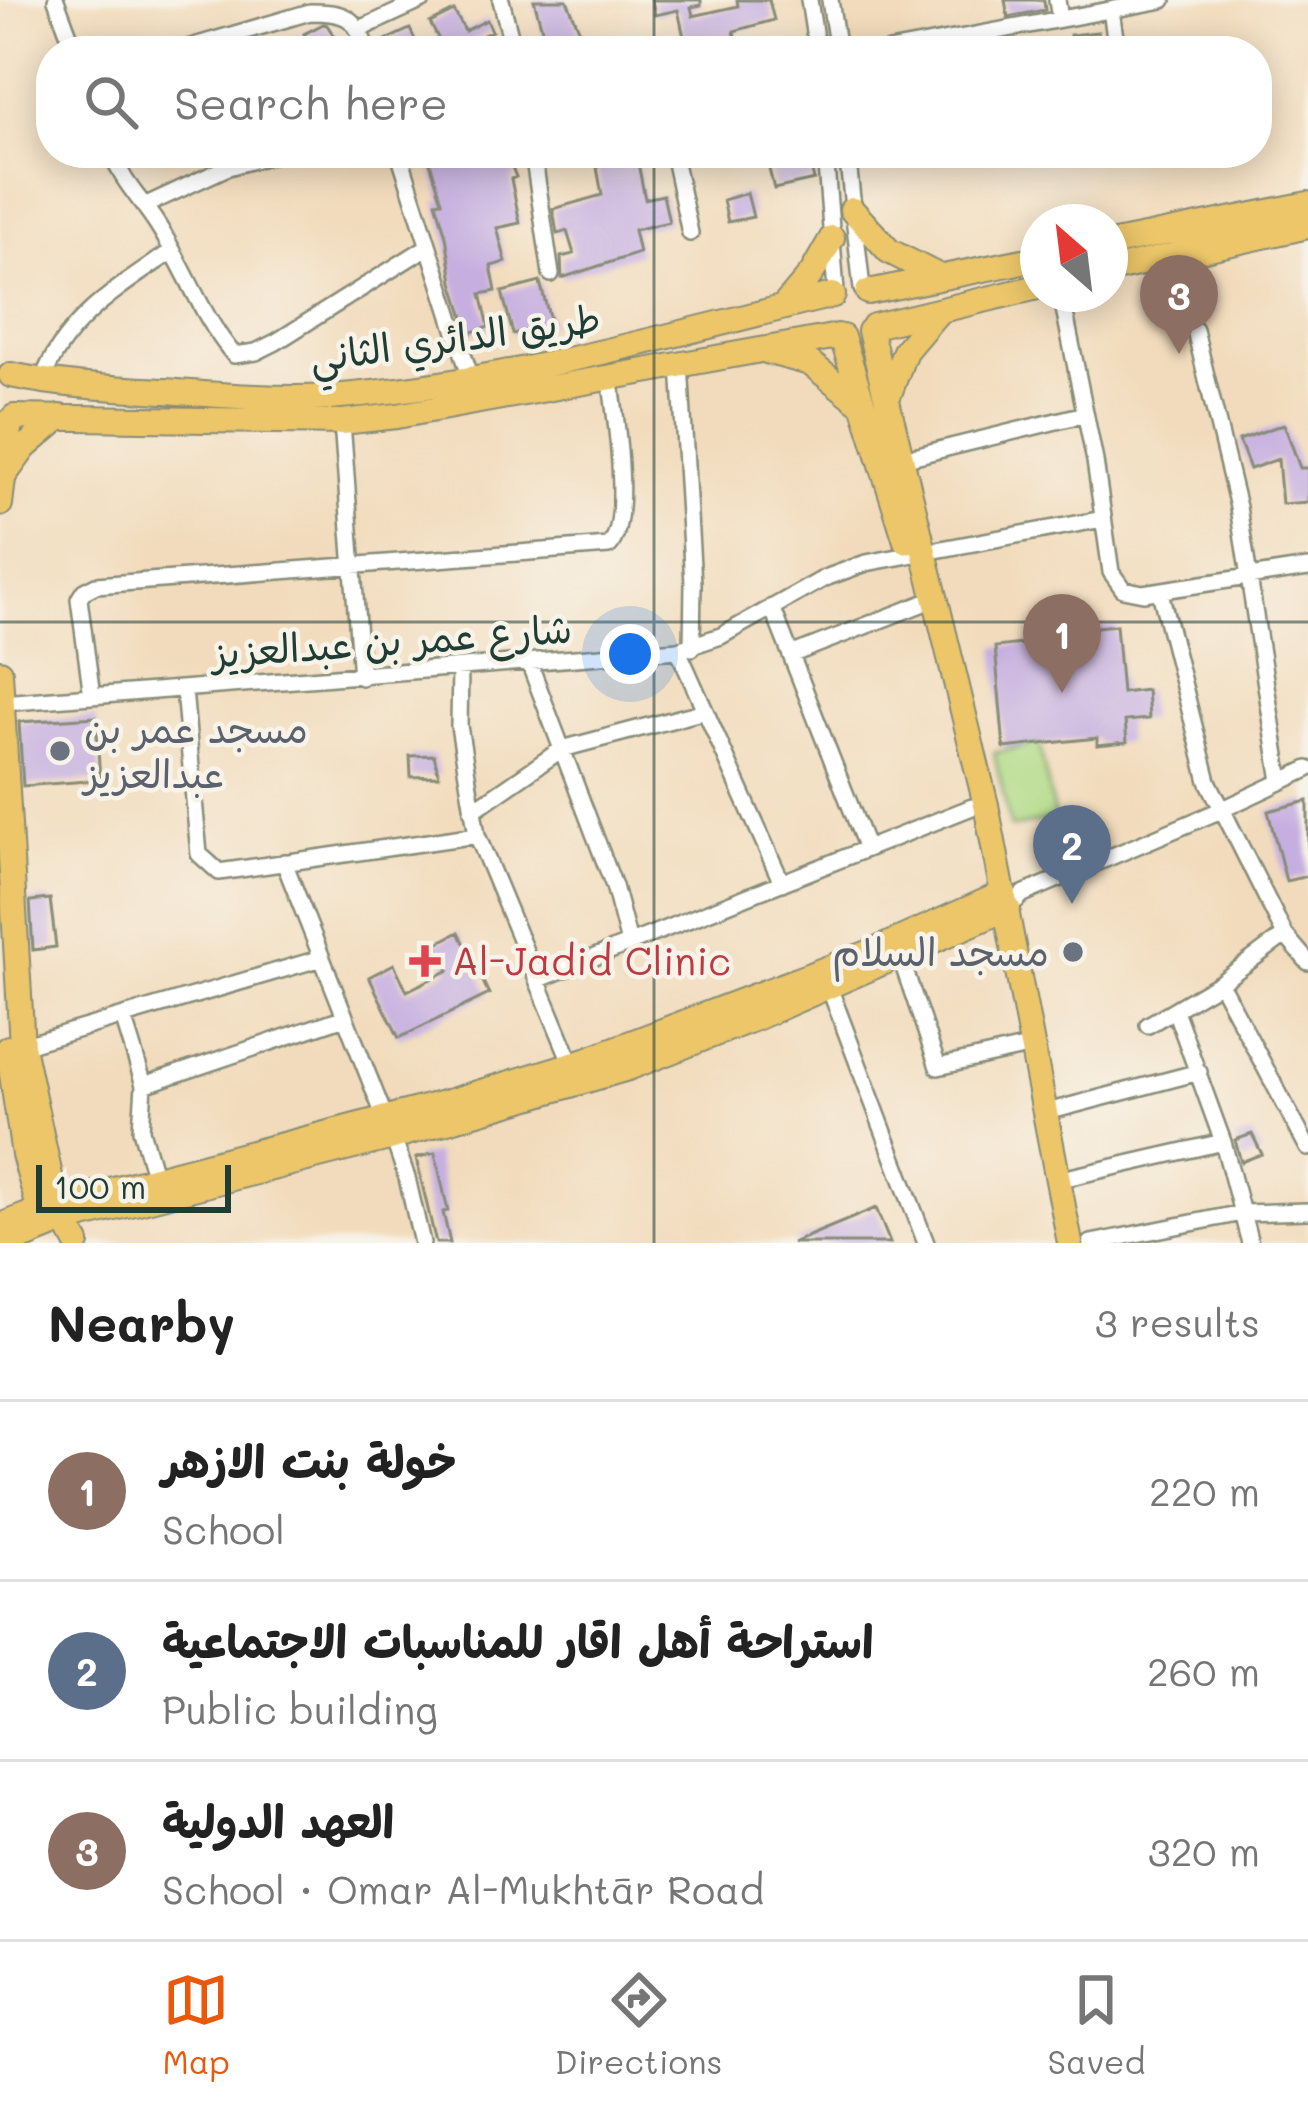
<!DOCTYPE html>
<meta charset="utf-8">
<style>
body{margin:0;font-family:Mali,"Playpen Sans Arabic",sans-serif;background:#f6f6f6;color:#222}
.compass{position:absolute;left:1020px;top:204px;width:108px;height:108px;border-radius:50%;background:#fff;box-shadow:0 6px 30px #0003;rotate:332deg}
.scale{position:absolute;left:36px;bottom:30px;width:195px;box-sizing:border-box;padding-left:12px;border:6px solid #1f3d34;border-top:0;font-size:33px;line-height:42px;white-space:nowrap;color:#1f3d34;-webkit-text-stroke:9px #f7f3e8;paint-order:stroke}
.you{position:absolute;left:630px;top:654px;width:42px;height:42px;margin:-30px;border:9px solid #fff;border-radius:50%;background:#1a73e8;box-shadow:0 0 0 18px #1a73e833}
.badge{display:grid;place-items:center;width:78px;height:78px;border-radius:50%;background:#ea580c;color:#fff;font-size:39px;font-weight:700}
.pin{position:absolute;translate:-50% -99px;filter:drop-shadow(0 3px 6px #0008)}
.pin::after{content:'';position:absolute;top:63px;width:42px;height:36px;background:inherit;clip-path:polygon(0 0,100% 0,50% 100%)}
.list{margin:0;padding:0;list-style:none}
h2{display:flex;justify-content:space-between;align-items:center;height:156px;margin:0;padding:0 48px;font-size:51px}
h2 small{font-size:39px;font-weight:400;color:#767676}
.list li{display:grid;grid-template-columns:78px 1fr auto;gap:36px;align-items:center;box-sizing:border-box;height:180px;padding:0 48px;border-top:3px solid #e0e0e0}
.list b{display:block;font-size:45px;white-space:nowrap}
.list p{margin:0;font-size:39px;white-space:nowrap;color:#767676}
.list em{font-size:39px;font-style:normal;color:#767676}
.icon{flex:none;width:66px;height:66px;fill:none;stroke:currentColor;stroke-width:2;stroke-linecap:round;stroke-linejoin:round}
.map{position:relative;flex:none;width:1308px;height:1243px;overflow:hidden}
.search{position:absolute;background:#fff;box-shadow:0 6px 30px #0003;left:36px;right:36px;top:36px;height:132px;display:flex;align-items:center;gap:30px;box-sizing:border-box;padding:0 42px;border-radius:48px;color:#767676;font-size:45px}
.sheet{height:696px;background:#fff}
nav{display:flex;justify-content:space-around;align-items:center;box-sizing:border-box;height:168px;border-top:3px solid #e0e0e0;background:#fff;font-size:33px;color:#767676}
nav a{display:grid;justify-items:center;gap:6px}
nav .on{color:#ea580c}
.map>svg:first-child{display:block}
</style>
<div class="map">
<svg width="1308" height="1243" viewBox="0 0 1308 1243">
<rect width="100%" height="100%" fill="#f7f3e8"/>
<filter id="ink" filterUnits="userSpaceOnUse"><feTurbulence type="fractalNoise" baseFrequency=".00833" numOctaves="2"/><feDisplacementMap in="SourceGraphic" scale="24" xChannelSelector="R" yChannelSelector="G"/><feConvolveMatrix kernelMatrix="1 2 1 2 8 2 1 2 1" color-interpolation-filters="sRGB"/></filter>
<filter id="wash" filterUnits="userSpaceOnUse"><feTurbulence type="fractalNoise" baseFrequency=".004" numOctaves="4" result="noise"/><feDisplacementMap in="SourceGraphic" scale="48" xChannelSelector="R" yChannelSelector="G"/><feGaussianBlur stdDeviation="2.7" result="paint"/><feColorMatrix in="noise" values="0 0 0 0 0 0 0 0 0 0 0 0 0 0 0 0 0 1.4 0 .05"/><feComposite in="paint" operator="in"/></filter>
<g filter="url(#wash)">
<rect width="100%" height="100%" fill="#f2dbbc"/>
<path fill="#b0da85" stroke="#688c5c" stroke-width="3" d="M 1039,743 L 1055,819 L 1011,828 L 994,753 Z"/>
<g id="blocks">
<path fill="#c6afe0" d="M 534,0 L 567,0 L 588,51 L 548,51 Z
M 652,0 L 701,0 L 701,5 L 691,7 L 693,16 L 738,6 L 737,0 L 769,0 L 774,20 L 734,31 L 737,46 L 687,51 L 678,10 L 655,15 Z
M 1005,0 L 1044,0 L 1045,10 L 1008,17 Z
M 454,11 L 465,31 L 487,20 L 492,31 L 473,40 L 479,51 L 445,51 L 430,23 Z
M 323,24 L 327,25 L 344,51 L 313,51 L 304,34 Z
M 410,29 L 420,51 L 379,51 L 377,44 Z
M 1098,32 L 1101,51 L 1071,51 L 1070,35 Z
M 427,153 L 469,153 L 472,162 L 493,153 L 506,153 L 516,177 L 511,179 L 520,223 L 497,228 L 506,262 L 491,266 L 496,291 L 481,294 L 489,327 L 469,333 L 453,282 L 446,236 L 436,202 L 442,201 Z
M 636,153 L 645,199 L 663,195 L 669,222 L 634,230 L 639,253 L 562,278 L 561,257 L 574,254 L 567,231 L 557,234 L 553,209 L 602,195 L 596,162 Z
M 783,153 L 808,153 L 814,180 L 774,189 L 766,157 Z
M 747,193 L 753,217 L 728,222 L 723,200 Z
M 540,282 L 551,324 L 513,334 L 502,292 Z
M 1284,424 L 1300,468 L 1308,468 L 1308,502 L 1282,504 L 1278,459 L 1250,469 L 1239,440 Z
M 1116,625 L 1122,693 L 1147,690 L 1149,719 L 1125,721 L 1127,742 L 1097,745 L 1097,738 L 1004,748 L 995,647 L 1087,637 L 1087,628 Z
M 96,717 L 100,780 L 23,786 L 19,722 Z
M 434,755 L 439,776 L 411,777 L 410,756 Z
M 1308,801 L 1308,876 L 1286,881 L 1268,811 Z
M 50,899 L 56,947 L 33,950 L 30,901 Z
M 459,932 L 489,994 L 399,1038 L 369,977 L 394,964 L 407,991 L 449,970 L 436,944 Z
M 1252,1134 L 1262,1154 L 1241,1162 L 1235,1140 Z
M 435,1153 L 448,1211 L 443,1212 L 450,1243 L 436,1243 L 416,1158 Z
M 876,1208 L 890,1243 L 792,1243 Z"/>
</g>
</g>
<g filter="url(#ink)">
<use href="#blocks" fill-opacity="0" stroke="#888c78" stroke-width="3"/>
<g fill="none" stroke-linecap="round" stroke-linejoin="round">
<defs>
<path id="street" d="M 56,0 L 75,51
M 501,0 L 514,51
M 809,0 L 817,51
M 830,0 L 838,51
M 1057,0 L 1060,19
M 1111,10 L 1117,51
M 360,29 L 423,0
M 177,51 L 310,12 C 345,12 356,16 367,51
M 889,51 L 1163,0
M 112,153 C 122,182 141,199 157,224 C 185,267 201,316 234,355 L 256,352 L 276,342 L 427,247
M 399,153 L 471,379
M 533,153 L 551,274
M 673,153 L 690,233
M 825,153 L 836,291
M 847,153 L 862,289
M 144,206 L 228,167 L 279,153
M 1061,294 L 1095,461 L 1111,572 L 1123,589 L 1143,593 L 1308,568
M 1195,330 L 1238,507 L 1281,781
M 680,364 L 693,583 L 692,648
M 42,381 C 65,319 119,288 172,251
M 342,422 L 361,677
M 902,459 L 1085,414
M 1160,592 L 1208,781 L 1285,935 L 1308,962
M 772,607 L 866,846
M 678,650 L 782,883
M 793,654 L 924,603
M 530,665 L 614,886 L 629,943
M 460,670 L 459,726 L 477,835 L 574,1069
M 184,690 L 199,854 L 219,872 L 477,835
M 92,696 L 79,599 L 84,591 L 96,585 L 609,546 C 632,523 615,411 610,377
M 2,703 L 678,650 L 721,636 L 825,578 L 866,563 L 1103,519
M 472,811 L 562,749 L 705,711
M 284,862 L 385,1118
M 1008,908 L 1023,894 L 1221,810 L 1308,769
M 900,956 L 938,1067 L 1019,1049
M 537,980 L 972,807
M 1220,983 L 1308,1148
M 829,987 L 926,1243
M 1175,1010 L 1223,1142 L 1250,1243
M 123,1017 L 144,1085 L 141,1130 L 155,1178
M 1148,1025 L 1220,983 L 1285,935
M 22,1046 L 322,958
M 144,1085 L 345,1017
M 1043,1113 L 1199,1072
M 393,1137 L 407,1178 L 422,1243
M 1057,1180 L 1223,1142
M 1091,1243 L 1242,1213 L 1308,1211"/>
<path id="primary" d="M 852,210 L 889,251 L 938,276
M 1110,244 L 1308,204
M 1110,270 L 1308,226
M 868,292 L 1038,258
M 783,307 L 812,273 L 832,238
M 874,326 L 1038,287
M 870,331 L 986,805 L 1070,1243
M 842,337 L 906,541
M 769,352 L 810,363 L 858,401
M 11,375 C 62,386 113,388 165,391 C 220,395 275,400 330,397 C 502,384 666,336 833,295
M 889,394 L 905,351 L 938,312
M 14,417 L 342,422 L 397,416 L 838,336
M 6,473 L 25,447 L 60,417
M 0,504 L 10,421
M 0,672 L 22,1046 L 56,1204 L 77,1243
M 8,1048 L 24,1155 L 44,1225
M 0,1226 L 56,1204 L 455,1100 L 586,1060 L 876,950 L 1004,893
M 10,1243 L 64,1221 L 393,1137 L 628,1068 L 758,1017 L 1008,908"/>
</defs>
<use href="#street" stroke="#888c78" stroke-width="20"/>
<use href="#primary" stroke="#888c78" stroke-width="28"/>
<use href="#street" stroke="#fff" stroke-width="15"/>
<use href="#primary" stroke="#ecc669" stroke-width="24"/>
</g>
</g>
<path fill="none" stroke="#1f3d34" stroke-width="3" stroke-opacity="0.55" d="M 654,0 L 654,51M 654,153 L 654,1243M 0,622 L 1308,622"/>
<g fill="#6b7280" stroke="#f7f3e8" stroke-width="4.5">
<circle cx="60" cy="751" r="12"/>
<circle cx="1073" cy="952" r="12"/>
</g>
<path fill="#e0444e" stroke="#f7f3e8" stroke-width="4.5" d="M419 943h12v12h12v12h-12v12h-12v-12h-12v-12h12z"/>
<g text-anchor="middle" stroke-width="9" stroke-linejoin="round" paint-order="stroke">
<g font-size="39" fill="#1f3d34" stroke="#f7f3e8">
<text transform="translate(455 338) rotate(-8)" y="14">طريق الدائري الثاني</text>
<text transform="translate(392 641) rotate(-4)" y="14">شارع عمر بن عبدالعزيز</text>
</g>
<g font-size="39" fill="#5b616d" stroke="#f7f3e8" text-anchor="start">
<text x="84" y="743">مسجد عمر بن<tspan x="84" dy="45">عبدالعزيز</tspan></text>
<text x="1049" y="966" text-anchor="end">مسجد السلام</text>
</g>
<g font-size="39" fill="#be3a42" stroke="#f7f3e8" text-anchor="start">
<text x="452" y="975">Al-Jadid Clinic</text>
</g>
</g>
</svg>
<svg class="compass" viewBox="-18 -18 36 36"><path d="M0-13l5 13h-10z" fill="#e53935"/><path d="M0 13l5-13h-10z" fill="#767676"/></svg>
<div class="scale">100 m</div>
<div class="you"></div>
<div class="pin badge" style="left:1062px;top:693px;background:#8d6e63">1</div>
<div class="pin badge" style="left:1072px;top:904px;background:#5c6f8a">2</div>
<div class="pin badge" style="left:1179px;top:354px;background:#8d6e63">3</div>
<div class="search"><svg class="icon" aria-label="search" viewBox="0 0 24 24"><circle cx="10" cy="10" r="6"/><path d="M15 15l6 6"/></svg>Search here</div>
</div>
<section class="sheet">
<h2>Nearby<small>3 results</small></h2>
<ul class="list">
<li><span class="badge" style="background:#8d6e63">1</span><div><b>خولة بنت الازهر</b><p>School</p></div><em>220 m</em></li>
<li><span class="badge" style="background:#5c6f8a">2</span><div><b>استراحة أهل اقار للمناسبات الاجتماعية</b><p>Public building</p></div><em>260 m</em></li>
<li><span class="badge" style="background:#8d6e63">3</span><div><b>العهد الدولية</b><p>School · Omar Al-Mukhtār Road</p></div><em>320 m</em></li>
</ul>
</section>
<nav>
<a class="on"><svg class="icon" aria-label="map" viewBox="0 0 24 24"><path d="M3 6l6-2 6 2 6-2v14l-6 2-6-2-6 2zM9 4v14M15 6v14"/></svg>Map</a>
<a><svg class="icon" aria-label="directions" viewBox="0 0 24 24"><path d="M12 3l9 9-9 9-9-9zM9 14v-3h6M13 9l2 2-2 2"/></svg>Directions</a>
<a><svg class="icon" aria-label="saved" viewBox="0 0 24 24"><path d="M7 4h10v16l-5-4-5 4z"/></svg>Saved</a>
</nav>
